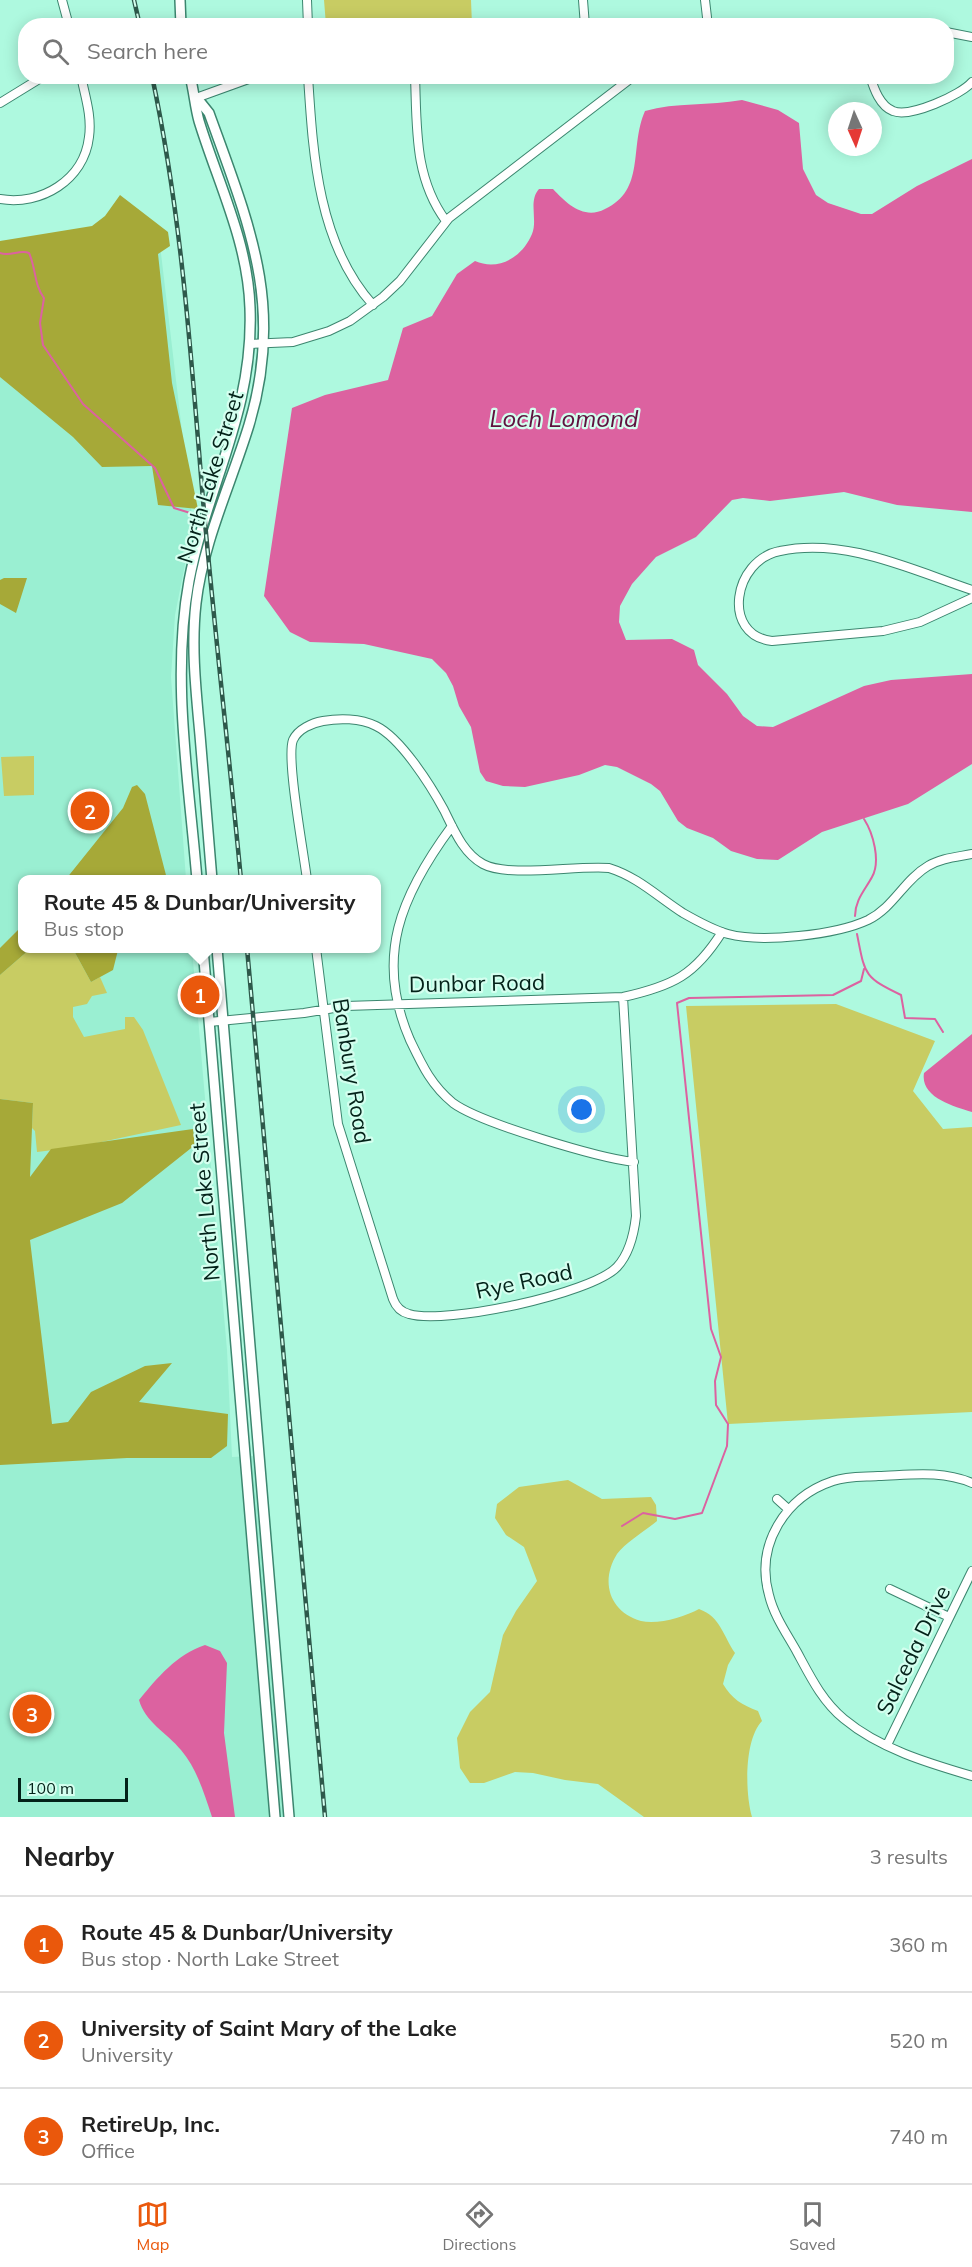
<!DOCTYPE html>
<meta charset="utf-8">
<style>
body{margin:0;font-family:Mulish,sans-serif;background:#f6f6f6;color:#222}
.compass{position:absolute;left:828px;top:102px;width:54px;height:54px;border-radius:50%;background:#fff;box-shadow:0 3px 15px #0003;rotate:177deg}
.scale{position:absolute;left:18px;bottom:15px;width:110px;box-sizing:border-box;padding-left:6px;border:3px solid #032219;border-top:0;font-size:16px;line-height:21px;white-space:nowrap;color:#032219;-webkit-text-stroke:4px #d4ffef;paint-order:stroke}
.you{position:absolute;left:582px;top:1110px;width:21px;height:21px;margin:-15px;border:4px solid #fff;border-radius:50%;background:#1a73e8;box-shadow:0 0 0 9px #1a73e833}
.badge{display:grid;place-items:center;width:39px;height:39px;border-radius:50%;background:#ea580c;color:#fff;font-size:20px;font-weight:700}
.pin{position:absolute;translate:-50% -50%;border:3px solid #fff;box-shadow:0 2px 6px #0006}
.popup{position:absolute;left:18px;top:875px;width:363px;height:78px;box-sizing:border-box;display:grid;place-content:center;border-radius:12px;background:#fff;filter:drop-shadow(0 2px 4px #0005);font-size:20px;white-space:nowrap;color:#767676}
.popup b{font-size:22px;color:#222}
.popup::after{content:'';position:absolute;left:50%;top:100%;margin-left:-12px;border:12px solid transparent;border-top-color:#fff}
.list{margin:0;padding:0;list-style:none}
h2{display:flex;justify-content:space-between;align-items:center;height:78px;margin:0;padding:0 24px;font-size:26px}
h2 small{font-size:20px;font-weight:400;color:#767676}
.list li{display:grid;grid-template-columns:39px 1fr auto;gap:18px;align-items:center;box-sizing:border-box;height:96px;padding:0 24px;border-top:2px solid #e0e0e0}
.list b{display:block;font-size:22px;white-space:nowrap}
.list p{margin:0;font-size:20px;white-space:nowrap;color:#767676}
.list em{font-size:20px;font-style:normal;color:#767676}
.icon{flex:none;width:33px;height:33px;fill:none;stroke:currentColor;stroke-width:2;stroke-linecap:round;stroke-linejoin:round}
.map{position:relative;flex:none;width:972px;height:1817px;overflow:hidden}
.search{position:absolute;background:#fff;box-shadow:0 3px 15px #0003;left:18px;right:18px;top:18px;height:66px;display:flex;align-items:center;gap:15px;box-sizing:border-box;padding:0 21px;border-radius:24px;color:#767676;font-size:22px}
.sheet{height:366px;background:#fff}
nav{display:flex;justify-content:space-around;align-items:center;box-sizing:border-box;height:84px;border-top:2px solid #e0e0e0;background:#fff;font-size:16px;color:#767676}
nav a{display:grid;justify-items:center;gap:3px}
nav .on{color:#ea580c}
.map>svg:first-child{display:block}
</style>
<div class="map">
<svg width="972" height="1817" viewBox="0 0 972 1817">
<rect width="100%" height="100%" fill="#aef9df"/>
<path fill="#9aefd2" d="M 158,228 L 193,524 L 175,615 L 171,677 L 186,879 L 23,880 L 23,948 L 192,949 L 227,1350 L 232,1457 L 255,1456 L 285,1817 L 0,1817 L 0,241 Z"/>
<path fill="#c8cc63" d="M 324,0 L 471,0 L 472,25 L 326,25 Z
M 34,756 L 34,795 L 4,796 L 1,757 Z
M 30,949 L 73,949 L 91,982 L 100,977 L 107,993 L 92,996 L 87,1004 L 73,1007 L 73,1017 L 84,1037 L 125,1029 L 125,1017 L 134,1017 L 143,1030 L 181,1125 L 78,1147 L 37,1152 L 35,1131 L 32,1128 L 33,1103 L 0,1099 L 0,975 Z
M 836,1004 L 935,1041 L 913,1091 L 943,1129 L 972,1127 L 972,1412 L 728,1424 L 686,1006 Z
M 568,1480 L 602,1499 L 651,1497 L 656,1505 L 657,1521 C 645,1531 626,1542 617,1554 C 600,1581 609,1612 641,1621 C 658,1625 684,1617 699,1609 C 721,1617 723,1636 735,1653 L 728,1665 L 723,1684 C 732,1699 742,1705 758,1711 L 762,1721 C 744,1740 745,1793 752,1817 L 644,1817 L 598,1784 L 565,1780 L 533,1773 L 515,1772 L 484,1783 L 470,1783 L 460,1768 L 457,1738 L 470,1712 L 490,1692 L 503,1635 L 516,1611 L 537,1581 L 524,1547 L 506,1535 L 495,1518 L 497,1504 L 519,1487 Z"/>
<path fill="#a6a938" d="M 120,195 L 168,232 L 170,246 L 158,254 L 172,383 L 198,509 L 158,505 L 152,466 L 102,467 L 73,437 L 0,377 L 0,241 L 92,226 L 105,216 Z
M 4,578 L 27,578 L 16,613 L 0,604 L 0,580 Z
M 137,785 L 145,794 L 167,879 L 66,879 L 123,808 L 132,787 Z
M 23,925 L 23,948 L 30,949 L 0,975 L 0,948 Z
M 73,949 L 122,949 L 118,950 L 113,970 L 91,982 Z
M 0,1099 L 33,1103 L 30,1177 L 51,1149 L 193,1129 L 195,1145 L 122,1203 L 30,1240 L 52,1424 L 68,1422 L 91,1392 L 145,1366 L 172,1363 L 139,1402 L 228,1414 L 227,1446 L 211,1458 L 127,1458 L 0,1465 Z"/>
<path fill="#dc62a0" d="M 742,100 L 778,110 L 799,123 L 803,169 L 816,195 L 828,203 L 861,214 L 872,214 L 917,186 L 972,159 L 972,512 L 897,505 L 844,492 L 770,501 L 743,498 L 732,500 L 696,537 L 656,557 L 632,584 L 620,606 L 619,622 L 626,640 L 672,639 L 694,650 L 698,665 L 727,694 L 743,716 L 757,726 L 773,727 L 864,686 L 891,680 L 972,674 L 972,764 L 908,804 L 822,832 L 778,860 L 757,859 L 731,851 L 713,838 L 687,828 L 678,821 L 660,791 L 651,784 L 617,767 L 605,765 L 579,775 L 525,787 L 503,786 L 486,781 L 480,772 L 471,727 L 459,706 L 453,686 L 446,673 L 432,659 L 364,644 L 310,642 L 290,632 L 264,596 L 292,408 L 325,395 L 388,380 L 403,328 L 432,316 L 457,274 L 475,261 C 498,271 522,258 532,234 C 538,220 528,201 539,189 L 553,189 C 567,204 584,220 605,209 C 646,190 629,147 645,111 C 676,102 709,106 742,100 Z
M 972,1034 L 972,1112 C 953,1106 920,1097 924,1073 Z
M 205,1645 L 220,1651 L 227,1663 L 224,1733 L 235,1817 L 212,1817 C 204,1793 197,1769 181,1750 C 167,1733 145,1722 139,1700 C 158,1677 176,1655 205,1645 Z"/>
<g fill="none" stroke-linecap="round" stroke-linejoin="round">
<path stroke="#dc62a0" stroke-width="2" d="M 0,253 C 10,257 20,249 29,253 C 36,268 34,285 44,298 L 40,323 L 43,345 L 83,404 L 155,468 L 174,508 L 197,515
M 855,916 C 855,900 865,890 872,877 C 881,861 873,833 864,819
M 857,934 C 865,974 863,977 901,995 L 905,1018 L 935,1019 L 943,1032
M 622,1526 L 643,1513 L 675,1519 L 702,1513 L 727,1446 L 728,1424 L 716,1405 L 715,1381 L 721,1357 L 711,1329 L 677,1003 L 689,998 L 833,995 L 861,981 L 864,969"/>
<defs>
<path id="minor" d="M 62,0 L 69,26
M 307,0 L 308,26
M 583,0 L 585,26
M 705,0 L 708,26
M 946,32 L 972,37
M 308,76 C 313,155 318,244 373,305
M 415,76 C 417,128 414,178 446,221
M 870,76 C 874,89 880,106 893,111 C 910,118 961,95 972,82
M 196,98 L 257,76
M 0,103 L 44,76
M 0,199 C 41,206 84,180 89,137 C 92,116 85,96 81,76
M 249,344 L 293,342 L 329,331 L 350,321 L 383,297 L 400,281 L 449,218 L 634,76
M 972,590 C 912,570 845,537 780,551 C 733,560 721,635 772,641 L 883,631 L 920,622 L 972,598
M 452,826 C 401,895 374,957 410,1040 C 422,1065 431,1085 453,1103 C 480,1123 599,1158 634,1162
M 307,880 C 304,854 286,758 293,740 C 298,729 312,723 323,721 C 339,718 360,718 376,726 C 401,738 431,786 444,810 C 454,830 463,853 483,864 C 509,878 576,865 609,868 C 638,877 658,897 683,913 C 697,921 713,930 728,934 C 762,943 836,935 868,920 C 894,907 904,880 928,866 C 941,858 957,857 972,854
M 316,948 L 338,1124 L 393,1299 C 396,1307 401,1312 409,1314 C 445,1325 591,1294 617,1267 C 630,1253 634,1234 636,1216 L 623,997
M 209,1022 L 304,1013 L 346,1006 L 623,997 C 673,986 695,975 722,932
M 972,1483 C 941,1470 910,1475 878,1476 C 863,1477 847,1476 833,1481 C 785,1497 755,1545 769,1595 C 774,1616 787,1634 797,1652 C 810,1676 822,1701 844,1719 C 880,1749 928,1763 972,1776
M 777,1499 L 787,1508
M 890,1589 L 949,1617
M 887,1745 L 972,1571"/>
<path id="major" d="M 180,0 L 181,26
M 190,76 C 194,91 195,107 199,121 C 218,183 248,242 250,308 C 254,412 207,485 189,581 C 171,679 189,781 197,880
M 197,98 L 209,113 C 249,224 285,306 249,425 C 231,484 203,542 196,603 C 191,647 196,691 200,735 C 204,783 208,831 212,880
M 203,948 L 275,1817
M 217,948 L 289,1817"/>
</defs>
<use href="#minor" stroke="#3c866f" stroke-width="10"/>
<use href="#major" stroke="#3c866f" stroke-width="12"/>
<use href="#minor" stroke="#fff" stroke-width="8"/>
<use href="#major" stroke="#fff" stroke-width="9"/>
<defs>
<path id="rail" d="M 134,0 L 140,26
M 152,76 C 182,217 191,357 203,500 C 214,626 229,753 241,880
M 247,948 L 325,1817"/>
</defs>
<use href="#rail" stroke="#2e594b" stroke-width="4.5"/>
<use href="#rail" stroke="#d4ffef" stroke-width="2" stroke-dasharray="7" stroke-linecap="butt"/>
</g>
<g text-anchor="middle" stroke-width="4.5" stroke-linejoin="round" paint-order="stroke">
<g font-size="22" fill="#032219" stroke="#d4ffef">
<text transform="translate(210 477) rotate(-73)" y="8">North Lake Street</text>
<text transform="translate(477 983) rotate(-1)" y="8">Dunbar Road</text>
<text transform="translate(352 1071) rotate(81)" y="8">Banbury Road</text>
<text transform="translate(204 1192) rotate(-95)" y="8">North Lake Street</text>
<text transform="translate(524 1281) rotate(-12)" y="8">Rye Road</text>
<text transform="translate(913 1650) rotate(-64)" y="8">Salceda Drive</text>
</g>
<g font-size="24" font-style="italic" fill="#5f113e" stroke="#d4ffef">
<text x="564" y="427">Loch Lomond</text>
</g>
</g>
</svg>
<svg class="compass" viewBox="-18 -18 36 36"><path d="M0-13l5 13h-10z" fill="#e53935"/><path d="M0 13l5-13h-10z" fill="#767676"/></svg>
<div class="scale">100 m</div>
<div class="you"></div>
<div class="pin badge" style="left:200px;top:995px">1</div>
<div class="popup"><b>Route 45 &amp; Dunbar/University</b>Bus stop</div>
<div class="pin badge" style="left:90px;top:811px">2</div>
<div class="pin badge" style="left:32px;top:1714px">3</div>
<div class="search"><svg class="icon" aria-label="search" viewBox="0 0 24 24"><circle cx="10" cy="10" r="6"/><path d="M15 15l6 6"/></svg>Search here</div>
</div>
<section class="sheet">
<h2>Nearby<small>3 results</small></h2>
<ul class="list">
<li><span class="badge">1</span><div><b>Route 45 &amp; Dunbar/University</b><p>Bus stop · North Lake Street</p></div><em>360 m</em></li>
<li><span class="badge">2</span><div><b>University of Saint Mary of the Lake</b><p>University</p></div><em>520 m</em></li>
<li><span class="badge">3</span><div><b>RetireUp, Inc.</b><p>Office</p></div><em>740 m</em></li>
</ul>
</section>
<nav>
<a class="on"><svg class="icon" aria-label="map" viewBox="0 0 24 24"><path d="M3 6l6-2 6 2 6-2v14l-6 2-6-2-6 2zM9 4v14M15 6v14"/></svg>Map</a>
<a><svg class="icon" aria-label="directions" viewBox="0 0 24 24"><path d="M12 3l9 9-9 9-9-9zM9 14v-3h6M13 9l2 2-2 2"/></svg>Directions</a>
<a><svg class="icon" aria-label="saved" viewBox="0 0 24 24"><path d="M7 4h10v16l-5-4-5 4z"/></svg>Saved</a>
</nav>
